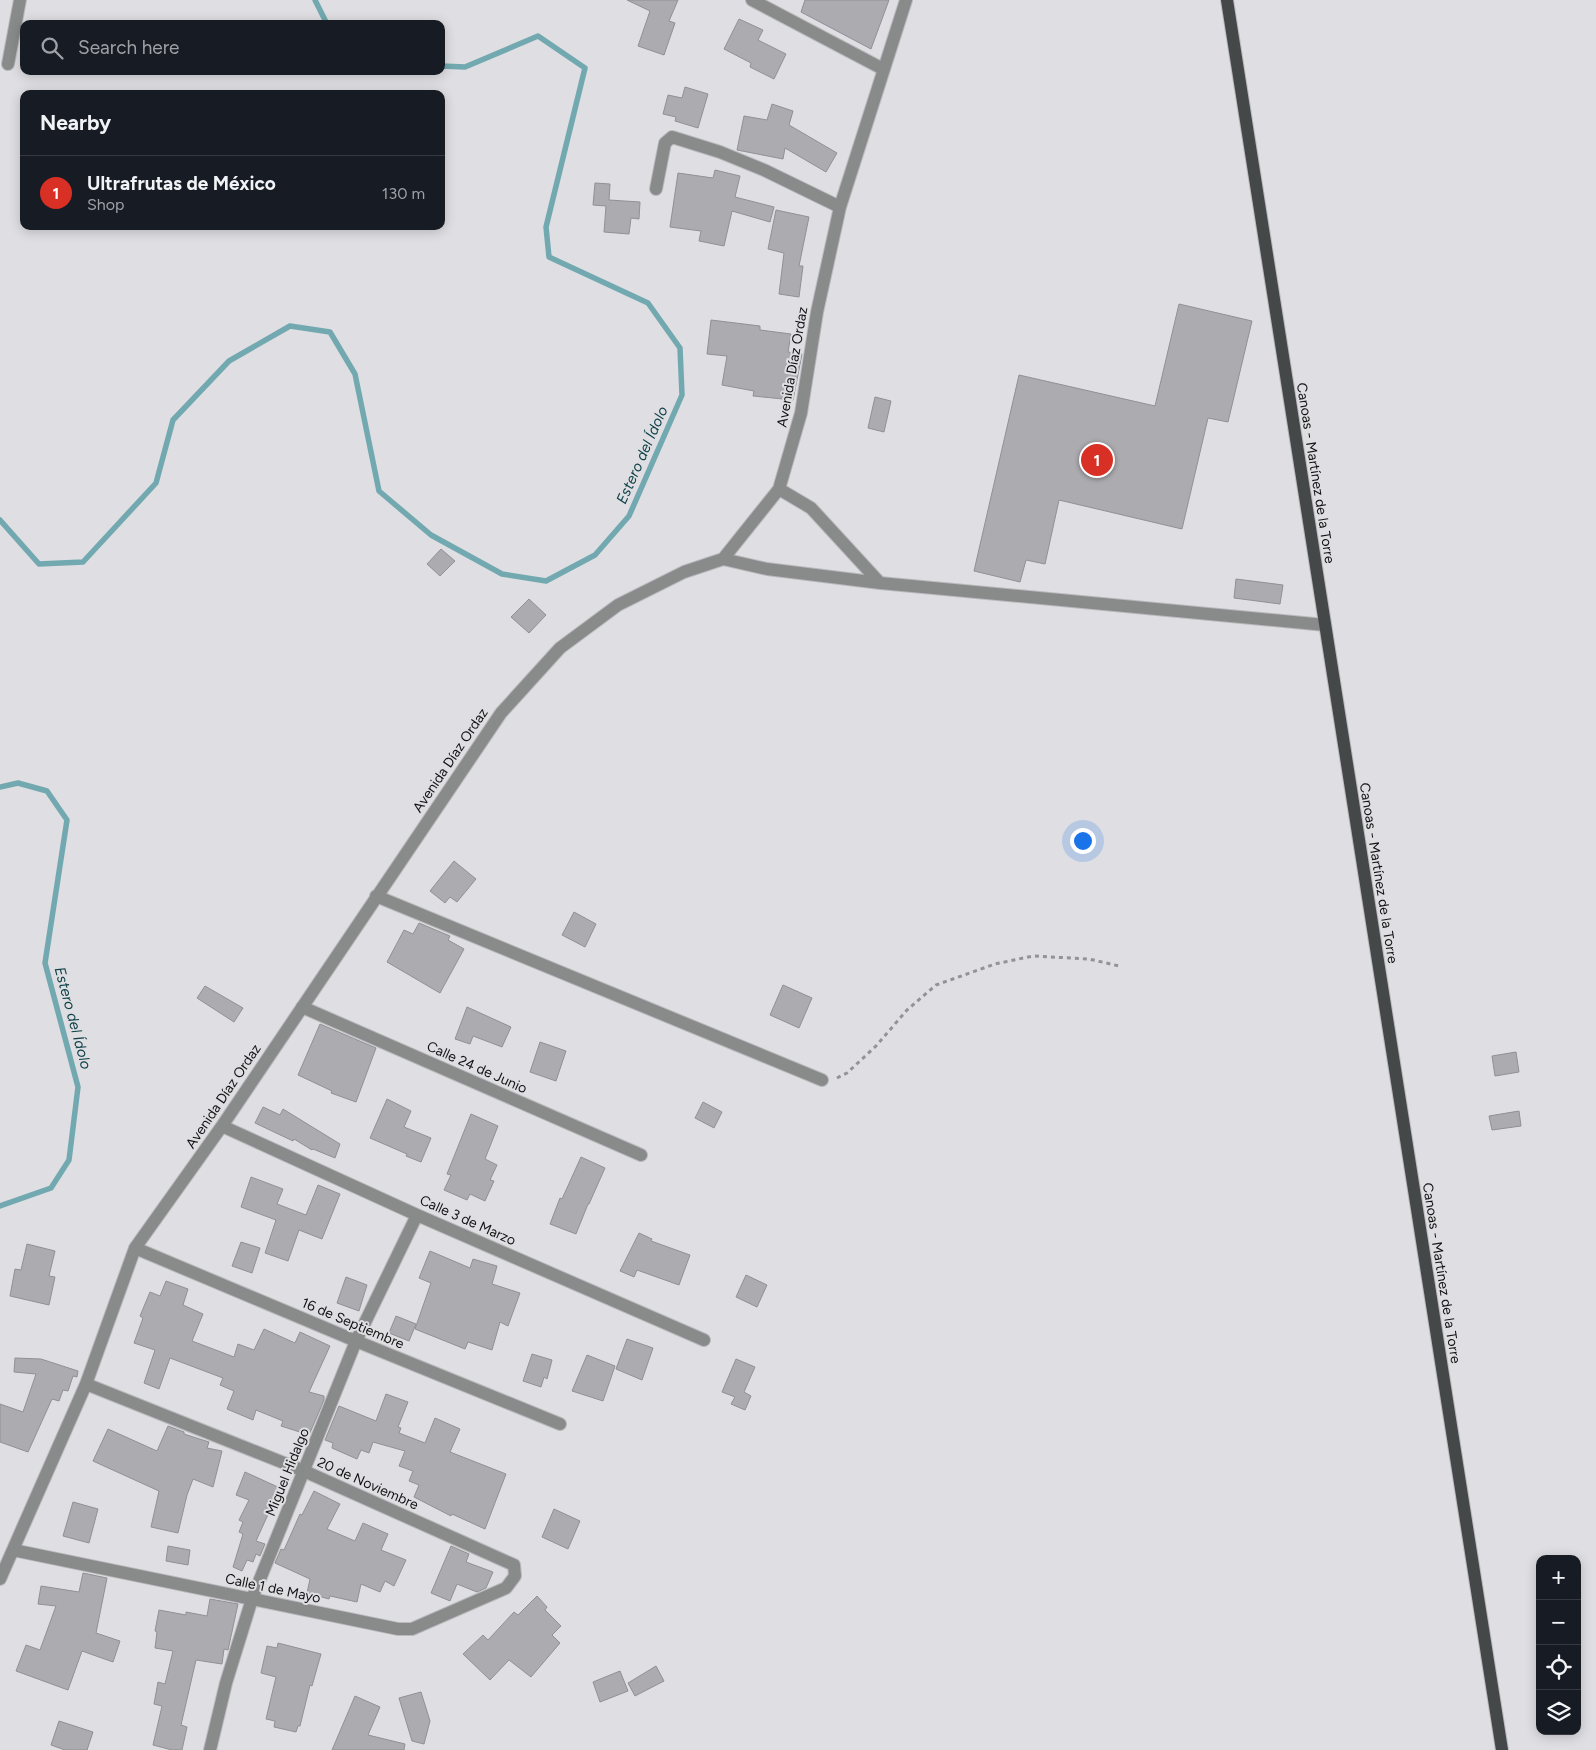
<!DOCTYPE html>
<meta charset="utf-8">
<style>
body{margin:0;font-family:Figtree,sans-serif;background:#242831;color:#f1f3f6}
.controls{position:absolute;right:15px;bottom:15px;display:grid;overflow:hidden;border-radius:10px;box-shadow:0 2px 12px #0003}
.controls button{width:45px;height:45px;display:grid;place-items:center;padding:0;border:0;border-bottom:1px solid #363941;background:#171b24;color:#f1f3f6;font:25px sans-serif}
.you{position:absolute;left:1082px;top:840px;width:18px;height:18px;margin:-12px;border:4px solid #fff;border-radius:50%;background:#1a73e8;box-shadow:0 0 0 8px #1a73e833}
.badge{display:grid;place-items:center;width:32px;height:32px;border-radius:50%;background:#d93025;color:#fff;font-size:16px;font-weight:700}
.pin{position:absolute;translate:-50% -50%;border:2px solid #fff;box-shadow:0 1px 5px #0006}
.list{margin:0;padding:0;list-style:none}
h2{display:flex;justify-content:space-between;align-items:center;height:65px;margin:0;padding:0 20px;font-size:21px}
h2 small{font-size:16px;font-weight:400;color:#9ea1a6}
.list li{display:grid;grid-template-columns:32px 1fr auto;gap:15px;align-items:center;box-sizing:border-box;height:75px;padding:0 20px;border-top:1px solid #363941}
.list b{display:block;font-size:19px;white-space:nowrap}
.list p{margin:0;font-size:16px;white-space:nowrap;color:#9ea1a6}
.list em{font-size:16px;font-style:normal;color:#9ea1a6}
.icon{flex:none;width:28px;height:28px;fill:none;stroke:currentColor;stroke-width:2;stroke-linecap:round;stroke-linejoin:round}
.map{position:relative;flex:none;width:1596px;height:1750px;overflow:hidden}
.search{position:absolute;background:#171b24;box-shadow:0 2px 12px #0003;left:20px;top:20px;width:425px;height:55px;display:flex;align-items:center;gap:12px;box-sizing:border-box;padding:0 18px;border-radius:10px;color:#9ea1a6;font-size:19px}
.panel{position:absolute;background:#171b24;box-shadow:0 2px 12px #0003;left:20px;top:90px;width:425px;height:140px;border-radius:10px}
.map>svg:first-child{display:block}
</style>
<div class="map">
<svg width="1596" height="1750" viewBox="0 0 1596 1750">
<rect width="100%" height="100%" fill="#dfdee2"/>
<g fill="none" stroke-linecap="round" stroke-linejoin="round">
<path stroke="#72a9b0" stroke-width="5.5" d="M 315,0 L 327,24
M 0,520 L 39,564 L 83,562 L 156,483 L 173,420 L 229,361 L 290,326 L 330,332 L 355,374 L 379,491 L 431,535 L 502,574 L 546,581 L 595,555 L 629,516 L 682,395 L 680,348 L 648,303 L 549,257 L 546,227 L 585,68 L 538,36 L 465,67 L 441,66
M 0,787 L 18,783 L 47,791 L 67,820 L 45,963 L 78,1087 L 69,1160 L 51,1188 L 0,1206"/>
</g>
<path fill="#acabaf" stroke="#919094" d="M 627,0 L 678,0 L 669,21 L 675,23 L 664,55 L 638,46 L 650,11 Z
M 805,0 L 889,0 L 871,49 L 801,12 Z
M 739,19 L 763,30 L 758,40 L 786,54 L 774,79 L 750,67 L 751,63 L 724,49 Z
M 685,87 L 708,94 L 698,128 L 675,121 L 676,117 L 663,114 L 668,95 L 682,98 Z
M 772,104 L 793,111 L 789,125 L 837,153 L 826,172 L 785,148 L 783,159 L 737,150 L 744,116 L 767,120 Z
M 715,170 L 740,176 L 735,197 L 774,207 L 770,222 L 732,211 L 724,246 L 699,241 L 701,231 L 670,227 L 678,173 L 713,178 Z
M 595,183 L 610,184 L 609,200 L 640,202 L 639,219 L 631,218 L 629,234 L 604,232 L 606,206 L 593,205 Z
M 776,210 L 809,217 L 799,266 L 803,266 L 799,297 L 779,294 L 784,253 L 768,249 Z
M 1179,304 L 1252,321 L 1228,422 L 1208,418 L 1182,529 L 1059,500 L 1045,564 L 1026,560 L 1020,582 L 974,571 L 1019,375 L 1155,406 Z
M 711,320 L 760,326 L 760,330 L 791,334 L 788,352 L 802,354 L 793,400 L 753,396 L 754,391 L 722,385 L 727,356 L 707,354 Z
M 875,397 L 891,401 L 884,432 L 868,428 Z
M 441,549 L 455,561 L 440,576 L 427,564 Z
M 1236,579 L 1283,585 L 1280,604 L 1234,598 Z
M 529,599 L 546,615 L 529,633 L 511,617 Z
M 454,861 L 476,879 L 457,902 L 450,897 L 445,903 L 430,891 Z
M 574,912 L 596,924 L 585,947 L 562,935 Z
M 419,923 L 450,936 L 448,940 L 464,949 L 440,993 L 387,962 L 404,930 L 413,934 Z
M 783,985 L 812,998 L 799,1028 L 770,1015 Z
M 205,986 L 243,1008 L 234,1022 L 197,998 Z
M 467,1007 L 511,1027 L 502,1047 L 473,1036 L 470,1044 L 455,1039 Z
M 320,1024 L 376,1048 L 356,1102 L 331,1093 L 332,1091 L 298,1075 Z
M 540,1042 L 566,1051 L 556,1081 L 530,1072 Z
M 1516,1052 L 1519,1072 L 1495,1076 L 1492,1056 Z
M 387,1099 L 411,1111 L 404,1127 L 431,1138 L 421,1162 L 406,1156 L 407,1154 L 370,1138 Z
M 703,1102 L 722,1112 L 714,1128 L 695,1118 Z
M 263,1107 L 280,1115 L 283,1109 L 340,1144 L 335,1158 L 313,1149 L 312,1150 L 294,1139 L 293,1141 L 255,1123 Z
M 1519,1111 L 1521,1126 L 1492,1130 L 1489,1116 Z
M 471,1114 L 498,1126 L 485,1159 L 497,1165 L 490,1180 L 494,1181 L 485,1201 L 470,1194 L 467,1200 L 444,1190 L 451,1175 L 447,1174 Z
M 581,1157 L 605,1168 L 589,1204 L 588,1204 L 576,1234 L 550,1224 L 560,1198 L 562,1199 Z
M 251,1177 L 283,1189 L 277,1204 L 306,1215 L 318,1185 L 340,1194 L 322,1239 L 299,1230 L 288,1261 L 265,1253 L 276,1220 L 241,1207 Z
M 639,1233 L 652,1239 L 651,1241 L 690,1255 L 679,1285 L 637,1270 L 634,1277 L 620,1271 Z
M 241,1242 L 260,1248 L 252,1273 L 232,1266 Z
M 27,1244 L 55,1251 L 49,1276 L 55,1277 L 49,1305 L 10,1296 L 15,1269 L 21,1270 Z
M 430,1251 L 470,1268 L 473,1259 L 497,1266 L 492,1284 L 520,1293 L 508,1326 L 500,1322 L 492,1350 L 468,1342 L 465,1349 L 415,1329 L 431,1283 L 419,1278 Z
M 746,1275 L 767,1285 L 757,1307 L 736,1297 Z
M 346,1277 L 367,1285 L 359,1311 L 337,1303 Z
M 166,1281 L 188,1289 L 183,1305 L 203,1314 L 192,1341 L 234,1357 L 238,1344 L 254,1350 L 264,1329 L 295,1343 L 300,1332 L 330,1346 L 309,1392 L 324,1396 L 324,1400 L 309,1435 L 281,1426 L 283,1421 L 256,1410 L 253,1420 L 227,1409 L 234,1391 L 220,1385 L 223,1378 L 170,1358 L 159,1389 L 144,1383 L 155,1350 L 134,1343 L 143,1318 L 140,1316 L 150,1292 L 160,1296 Z
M 396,1316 L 416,1324 L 409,1341 L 389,1333 Z
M 627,1339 L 653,1348 L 642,1380 L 616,1369 Z
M 532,1354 L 552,1360 L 547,1379 L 544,1377 L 541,1387 L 523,1381 Z
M 587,1355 L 615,1366 L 603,1401 L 572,1391 Z
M 15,1358 L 41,1359 L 78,1371 L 77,1377 L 73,1376 L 68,1391 L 63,1390 L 59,1401 L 52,1399 L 28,1452 L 0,1442 L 0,1404 L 23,1412 L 36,1374 L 14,1372 Z
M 736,1359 L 755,1367 L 744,1392 L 751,1396 L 745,1410 L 731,1404 L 735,1397 L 722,1392 Z
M 386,1394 L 408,1402 L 398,1427 L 401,1428 L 399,1433 L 425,1443 L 435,1418 L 460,1429 L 450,1452 L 506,1474 L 485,1529 L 452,1514 L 451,1516 L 414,1497 L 419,1485 L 409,1481 L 413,1471 L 399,1466 L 405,1451 L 373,1442 L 369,1453 L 361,1450 L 357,1459 L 332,1448 L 333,1443 L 325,1440 L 339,1406 L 376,1421 Z
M 168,1426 L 184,1432 L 184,1434 L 209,1442 L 207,1448 L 222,1451 L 213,1487 L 193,1479 L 187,1495 L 178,1533 L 151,1527 L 159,1491 L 93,1461 L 108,1429 L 157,1451 Z
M 245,1472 L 280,1488 L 256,1541 L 265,1544 L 260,1556 L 256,1554 L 253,1562 L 247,1560 L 242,1571 L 233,1567 L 243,1534 L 239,1532 L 243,1522 L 239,1520 L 249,1500 L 236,1495 Z
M 314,1491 L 340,1504 L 327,1529 L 355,1541 L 363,1523 L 388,1534 L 381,1550 L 406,1560 L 394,1586 L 385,1581 L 380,1592 L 361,1584 L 357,1602 L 330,1596 L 329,1599 L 307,1593 L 310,1579 L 275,1563 L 281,1549 L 284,1550 L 300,1514 L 302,1515 Z
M 73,1502 L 98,1509 L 89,1543 L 63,1536 Z
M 554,1509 L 580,1521 L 568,1549 L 542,1537 Z
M 168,1546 L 190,1550 L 188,1565 L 166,1561 Z
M 451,1546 L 469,1554 L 466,1562 L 493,1572 L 486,1588 L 477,1592 L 457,1584 L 450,1601 L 431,1593 Z
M 83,1573 L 107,1578 L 96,1633 L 120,1641 L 113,1662 L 82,1651 L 68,1690 L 16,1671 L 26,1645 L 40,1650 L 56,1606 L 38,1604 L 41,1586 L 79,1592 Z
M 537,1596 L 547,1607 L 545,1610 L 561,1626 L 552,1635 L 560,1643 L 531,1677 L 509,1660 L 490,1680 L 463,1654 L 483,1635 L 488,1640 L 514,1612 L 518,1615 Z
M 210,1599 L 238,1604 L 228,1650 L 224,1649 L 222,1664 L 196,1660 L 181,1725 L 187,1727 L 182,1750 L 172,1750 L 153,1745 L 162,1706 L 154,1704 L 158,1682 L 165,1684 L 173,1651 L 155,1648 L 157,1632 L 155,1631 L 159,1610 L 186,1615 L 186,1612 L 207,1616 Z
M 278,1643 L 321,1654 L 312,1686 L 310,1685 L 300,1726 L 298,1726 L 296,1732 L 274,1727 L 275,1721 L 266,1719 L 276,1677 L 261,1673 L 267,1646 L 277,1648 Z
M 656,1666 L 664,1681 L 635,1696 L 628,1683 Z
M 620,1671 L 628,1691 L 600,1702 L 593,1682 Z
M 421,1692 L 430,1721 L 424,1744 L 412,1741 L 399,1698 Z
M 355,1696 L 380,1707 L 368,1735 L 405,1744 L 404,1750 L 332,1750 Z
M 59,1721 L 93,1732 L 87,1750 L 65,1750 L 51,1745 Z"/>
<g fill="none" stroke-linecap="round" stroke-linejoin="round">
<defs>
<path id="minor" d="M 752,0 L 883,69
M 8,64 L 20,0
M 656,189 L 665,143 L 672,137 L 720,152 L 764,170 L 840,207
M 779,489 L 811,508 L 880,583
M 723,559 L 767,569 L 880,583 L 1325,625
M 376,896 L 822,1080
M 302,1007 L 641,1155
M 222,1126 L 417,1215 L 704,1340
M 135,1248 L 356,1341 L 560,1424
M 13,1550 L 398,1629 L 412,1629 L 506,1588 L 515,1576 L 514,1565 L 304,1471 L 86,1384
M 0,1579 L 86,1384 L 135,1248 L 222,1126 L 501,713 L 560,648 L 618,605 L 684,572 L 723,559 L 779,489 L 801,413 L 817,312 L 840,207 L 906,0
M 210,1750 L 226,1683 L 252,1599 L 356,1341 L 417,1215"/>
<path id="major" d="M 1227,0 L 1502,1750"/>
</defs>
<use href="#minor" stroke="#bab9bd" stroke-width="14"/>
<use href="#major" stroke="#bab9bd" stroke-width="14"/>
<path stroke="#939396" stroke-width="3" stroke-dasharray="4 4" stroke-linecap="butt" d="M 837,1078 L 847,1073 L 876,1046 L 907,1010 L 936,985 L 995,964 L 1033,956 L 1089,959 L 1119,966"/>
<use href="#minor" stroke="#898b8b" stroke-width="12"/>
<use href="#major" stroke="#444848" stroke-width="12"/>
</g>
<g text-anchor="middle" stroke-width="4" stroke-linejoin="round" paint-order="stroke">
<g font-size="14" fill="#121214" stroke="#dfdee2">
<text transform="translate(792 367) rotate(-80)" y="5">Avenida Díaz Ordaz</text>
<text transform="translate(1316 473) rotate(81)" y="5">Canoas - Martínez de la Torre</text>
<text transform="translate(450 760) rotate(-56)" y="5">Avenida Díaz Ordaz</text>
<text transform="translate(1379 873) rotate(81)" y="5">Canoas - Martínez de la Torre</text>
<text transform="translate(477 1067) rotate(24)" y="5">Calle 24 de Junio</text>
<text transform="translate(223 1096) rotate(-56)" y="5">Avenida Díaz Ordaz</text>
<text transform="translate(468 1220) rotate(24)" y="5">Calle 3 de Marzo</text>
<text transform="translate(1442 1273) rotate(81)" y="5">Canoas - Martínez de la Torre</text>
<text transform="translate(353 1323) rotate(23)" y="5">16 de Septiembre</text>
<text transform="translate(287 1472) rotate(-68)" y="5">Miguel Hidalgo</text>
<text transform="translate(368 1483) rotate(24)" y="5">20 de Noviembre</text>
<text transform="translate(273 1588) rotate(12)" y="5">Calle 1 de Mayo</text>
</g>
<g font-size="15" font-style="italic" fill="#0c4147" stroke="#dfdee2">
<text transform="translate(642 455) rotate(-66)" y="5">Estero del Ídolo</text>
<text transform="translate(73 1018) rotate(75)" y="5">Estero del Ídolo</text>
</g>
</g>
</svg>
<div class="controls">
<button>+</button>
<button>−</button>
<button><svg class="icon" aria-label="locate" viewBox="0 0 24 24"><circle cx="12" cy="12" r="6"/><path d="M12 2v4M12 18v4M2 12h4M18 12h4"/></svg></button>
<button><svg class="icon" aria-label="layers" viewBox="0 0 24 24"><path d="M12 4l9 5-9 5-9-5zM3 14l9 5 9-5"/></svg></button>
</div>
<div class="you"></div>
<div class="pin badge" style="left:1097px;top:460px">1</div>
<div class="search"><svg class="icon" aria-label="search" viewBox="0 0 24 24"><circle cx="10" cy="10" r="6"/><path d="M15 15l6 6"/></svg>Search here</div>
<section class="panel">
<h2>Nearby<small></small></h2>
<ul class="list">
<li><span class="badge">1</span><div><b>Ultrafrutas de México</b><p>Shop</p></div><em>130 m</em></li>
</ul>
</section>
</div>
